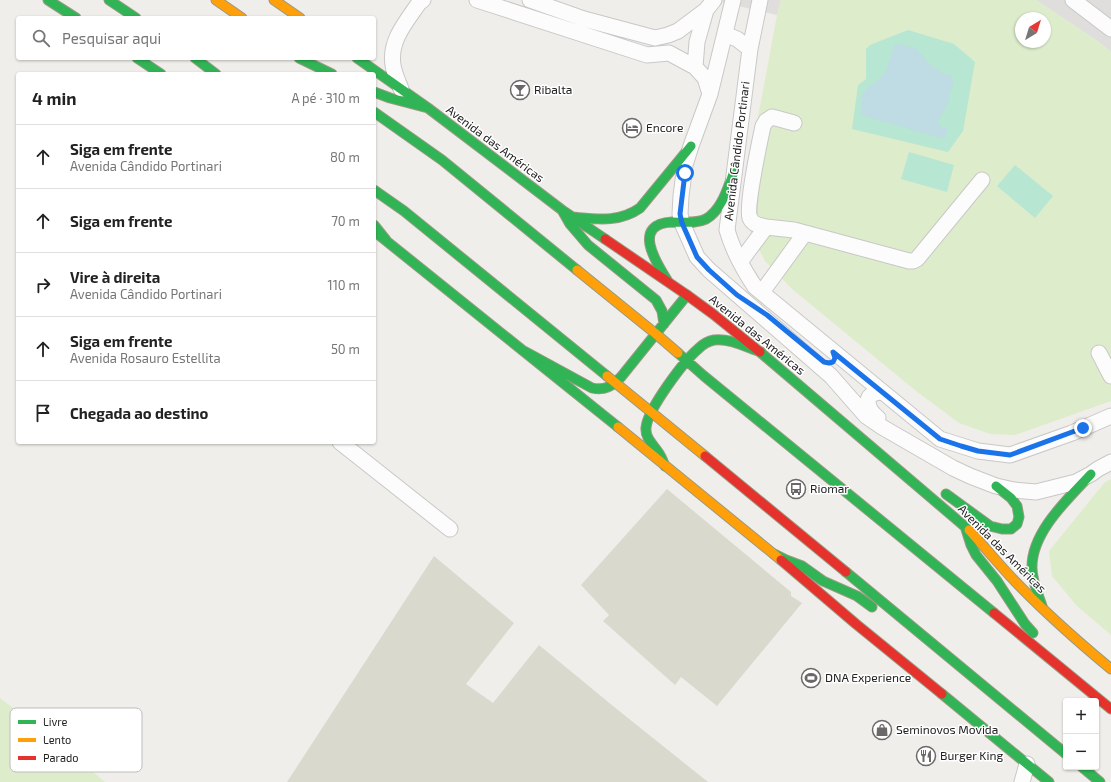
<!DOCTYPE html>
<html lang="pt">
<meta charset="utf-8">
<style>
body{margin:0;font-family:"Exo 2",sans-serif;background:#f2f2f2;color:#222}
.controls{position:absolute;right:12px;bottom:12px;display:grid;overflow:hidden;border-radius:4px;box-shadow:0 1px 3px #0004}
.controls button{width:36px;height:36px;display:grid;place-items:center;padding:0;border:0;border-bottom:1px solid #e0e0e0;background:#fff;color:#222;font:20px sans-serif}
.compass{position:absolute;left:1015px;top:12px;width:36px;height:36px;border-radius:50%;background:#fff;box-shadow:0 1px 3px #0004;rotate:38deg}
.stop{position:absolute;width:12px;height:12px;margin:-9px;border:3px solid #1a73e8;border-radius:50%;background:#fff}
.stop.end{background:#1a73e8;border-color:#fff;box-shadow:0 1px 4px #0008}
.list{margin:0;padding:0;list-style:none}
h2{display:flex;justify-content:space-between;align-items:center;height:52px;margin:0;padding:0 16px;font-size:17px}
h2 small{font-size:13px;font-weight:400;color:#767676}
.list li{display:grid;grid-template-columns:26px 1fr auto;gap:12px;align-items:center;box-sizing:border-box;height:64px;padding:0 16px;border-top:1px solid #e0e0e0}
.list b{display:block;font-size:15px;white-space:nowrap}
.list p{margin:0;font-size:13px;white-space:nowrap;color:#767676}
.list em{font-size:13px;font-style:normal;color:#767676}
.icon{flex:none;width:22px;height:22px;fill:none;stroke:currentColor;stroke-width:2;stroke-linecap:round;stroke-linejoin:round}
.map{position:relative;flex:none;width:1111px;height:782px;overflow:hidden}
.search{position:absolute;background:#fff;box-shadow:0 1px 3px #0004;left:16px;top:16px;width:360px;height:44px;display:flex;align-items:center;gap:10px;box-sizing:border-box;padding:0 14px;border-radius:4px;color:#767676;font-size:15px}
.panel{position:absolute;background:#fff;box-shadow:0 1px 3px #0004;left:16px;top:72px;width:360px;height:372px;border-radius:4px}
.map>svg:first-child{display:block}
</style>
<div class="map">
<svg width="1111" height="782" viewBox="0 0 1111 782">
<rect width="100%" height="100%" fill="#f0eeeb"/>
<path fill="#dfdedc" d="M 713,0 L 781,0 L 777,15 Z
M 1036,0 L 1111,0 L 1111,52 L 1099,42 Z"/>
<path fill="#d9d9cd" d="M 667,489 L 791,592 L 791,596 L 802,603 L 717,706 L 681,677 L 675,685 L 603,621 L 609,615 L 581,585 Z
M 434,556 L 514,623 L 466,684 L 493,703 L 539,645 L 613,706 L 708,782 L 287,782 Z"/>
<path fill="#ddeccb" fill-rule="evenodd" d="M 781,0 L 1036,0 L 1099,42 L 1111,52 L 1111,401 L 1015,435 L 990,434 L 959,423 L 916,391 L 792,289 L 765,261 L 751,234 L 747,211 L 746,182 L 777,15 ZM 1021,18 L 1045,18 L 1045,42 L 1021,42 Z
M 1111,479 L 1111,635 L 1077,606 L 1052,576 L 1049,551 L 1105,482 Z
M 0,698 L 50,736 L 105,782 L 0,782 Z"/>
<path fill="#b7e6d2" d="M 908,30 L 954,44 L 975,62 L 963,131 L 948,152 L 852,129 L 858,85 L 866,79 L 866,49 L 870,45 Z
M 909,152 L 954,165 L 947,192 L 901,179 Z
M 1015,165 L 1053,196 L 1035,218 L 997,186 Z"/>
<path fill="#bfdbe3" d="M 895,44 L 916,48 L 929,64 L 944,74 L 950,75 L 954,82 L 950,93 L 948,103 L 938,121 L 941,128 L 948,128 L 944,139 L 861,115 L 862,96 L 868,87 L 876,83 L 886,71 Z"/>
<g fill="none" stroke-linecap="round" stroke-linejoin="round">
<defs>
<path id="street" d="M 477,0 L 647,55 L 669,53 L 695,67
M 530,0 L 584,19 L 655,38 L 668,35 L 678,31 L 706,10
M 733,0 L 710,94 L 691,146 L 685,165 L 681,196 L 680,214 L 682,223 L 697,257 L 709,270 L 831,376 L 866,416 L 882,427 L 953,468 L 970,476 L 996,486 L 1014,490 L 1036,492 L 1076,482 L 1091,474 L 1098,469 L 1111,462
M 760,0 L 750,49 L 727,230 C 733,251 743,269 755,287 L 940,439 L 978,451 L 1010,455 L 1072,433 L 1111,416
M 1073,0 L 1111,29
M 725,34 L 737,39 L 750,49
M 401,89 C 398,81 394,73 393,65 C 389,41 406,22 419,3 L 423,0
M 710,94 L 705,78 L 695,67 L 697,42 L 706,10 L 714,0
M 766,227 C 759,225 753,225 750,218 C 745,209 760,140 763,126 L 766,121 L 772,117 L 794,123
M 740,262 L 766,227 L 794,230 L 909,261 L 913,261 L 917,259 L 982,180
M 762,292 L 805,233
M 1099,353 L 1111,376
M 878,418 C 866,408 862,393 882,392
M 340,442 L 450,529
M 1022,782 L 1027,764"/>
<path id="fast" d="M 48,0 L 76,18
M 109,0 L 136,18
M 137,58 L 161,74
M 195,58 L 216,74
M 299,58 L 332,74
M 357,58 L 428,108 L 562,210 L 605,239
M 374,92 L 390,98 L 428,108
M 374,112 L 442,160 L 577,270
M 374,190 L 404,211 L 607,376
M 562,210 L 570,224 L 588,245 L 656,300 L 662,311 L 664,324
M 572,217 C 596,219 619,223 640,208 L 691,146
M 374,225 L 386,240
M 374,231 L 618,427
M 667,280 C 655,261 632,224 672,222 C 683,222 696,224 706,219 C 723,209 728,186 735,169
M 524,351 L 592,388 C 605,391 612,386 621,377 L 687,295
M 760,352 L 969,530
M 678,353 L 704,376 L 994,613
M 665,466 C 663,462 662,458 660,455 C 655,446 645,439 646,428 C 647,410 684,361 698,349 C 702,345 708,341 714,340 C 730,338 746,347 761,352
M 946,494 L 990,526 L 1002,529 L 1011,529 L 1017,524 L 1019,517 L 1017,506 L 1011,498 L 996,486
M 965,526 L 971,545 L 976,555 L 997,581 L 1025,624 L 1033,633
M 774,554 L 786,560 L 802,566 L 823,581 L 857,596 L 872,607
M 846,572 L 1066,754
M 1042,606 C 1038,594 1032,581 1032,568 C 1031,532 1069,498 1091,474
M 942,694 L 1049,782
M 1082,767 L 1100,782"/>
<path id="slow" d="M 216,0 L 242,18
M 274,0 L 300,18
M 577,270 L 656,334 L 678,353
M 607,376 L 705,456
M 618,427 L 781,560
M 969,530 C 983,545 996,561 1010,576 C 1041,609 1076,640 1111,669"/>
<path id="jam" d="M 605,239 L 687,295 L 713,314 L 760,352
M 705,456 L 846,572
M 781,560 L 856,624 L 942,694
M 994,613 L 1111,709"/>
</defs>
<use href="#street" stroke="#c9c8c7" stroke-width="17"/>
<use href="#fast" stroke="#999a82" stroke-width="11"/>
<use href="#slow" stroke="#999a82" stroke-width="11"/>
<use href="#jam" stroke="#999a82" stroke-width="11"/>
<use href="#street" stroke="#fdfcfc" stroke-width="15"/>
<use href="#fast" stroke="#30b455" stroke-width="9"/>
<use href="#slow" stroke="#ff9f0a" stroke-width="9"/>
<use href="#jam" stroke="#e5322d" stroke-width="9"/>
</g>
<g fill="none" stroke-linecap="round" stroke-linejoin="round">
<path stroke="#1a73e8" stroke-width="5" d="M 685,173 L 680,214 L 682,223 L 697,257 L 709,270 L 737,295 L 767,315 L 824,362 L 829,363 L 833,362 L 835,358 L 833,352 L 940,439 L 961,446 L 978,451 L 1010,455 L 1083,428"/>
</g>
<defs>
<symbol id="bar-ring" viewBox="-11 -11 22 22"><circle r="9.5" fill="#fff" stroke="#6a6968" stroke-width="1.5"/><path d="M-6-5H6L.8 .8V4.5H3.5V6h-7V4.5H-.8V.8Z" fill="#6a6968"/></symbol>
<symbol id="hotel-ring" viewBox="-11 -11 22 22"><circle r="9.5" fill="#fff" stroke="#6a6968" stroke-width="1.5"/><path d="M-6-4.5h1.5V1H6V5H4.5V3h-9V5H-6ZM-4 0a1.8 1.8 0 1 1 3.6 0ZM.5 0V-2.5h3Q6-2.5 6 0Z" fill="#6a6968"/></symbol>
<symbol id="bus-ring" viewBox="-11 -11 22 22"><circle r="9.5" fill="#fff" stroke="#6a6968" stroke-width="1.5"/><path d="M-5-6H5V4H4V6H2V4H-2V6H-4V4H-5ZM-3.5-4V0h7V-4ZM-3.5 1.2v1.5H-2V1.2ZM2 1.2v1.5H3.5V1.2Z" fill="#6a6968"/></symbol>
<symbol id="stadium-ring" viewBox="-11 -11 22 22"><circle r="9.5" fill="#fff" stroke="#6a6968" stroke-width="1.5"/><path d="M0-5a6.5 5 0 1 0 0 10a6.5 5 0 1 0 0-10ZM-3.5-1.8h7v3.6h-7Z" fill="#6a6968"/></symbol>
<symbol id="shop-ring" viewBox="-11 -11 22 22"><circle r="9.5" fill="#fff" stroke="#6a6968" stroke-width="1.5"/><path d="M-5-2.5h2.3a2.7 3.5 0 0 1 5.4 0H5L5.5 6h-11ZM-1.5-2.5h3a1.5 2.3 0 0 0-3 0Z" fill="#6a6968"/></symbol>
<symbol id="restaurant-ring" viewBox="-11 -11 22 22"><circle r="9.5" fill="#fff" stroke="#6a6968" stroke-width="1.5"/><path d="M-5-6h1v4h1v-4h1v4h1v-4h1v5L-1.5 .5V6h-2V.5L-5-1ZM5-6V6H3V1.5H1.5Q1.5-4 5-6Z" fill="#6a6968"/></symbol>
</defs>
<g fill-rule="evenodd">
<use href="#bar-ring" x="509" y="79" width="22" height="22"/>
<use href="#hotel-ring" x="621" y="117" width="22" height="22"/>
<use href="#bus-ring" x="785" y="478" width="22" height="22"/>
<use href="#stadium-ring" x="800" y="667" width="22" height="22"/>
<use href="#shop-ring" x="871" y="719" width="22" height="22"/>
<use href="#restaurant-ring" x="915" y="745" width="22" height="22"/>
</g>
<g text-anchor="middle" stroke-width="3" stroke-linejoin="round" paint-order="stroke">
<g font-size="12" fill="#222" stroke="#fff" text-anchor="start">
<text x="534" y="94">Ribalta</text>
<text x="646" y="132">Encore</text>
<text x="810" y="493">Riomar</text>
<text x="825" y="682">DNA Experience</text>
<text x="896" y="734">Seminovos Movida</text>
<text x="940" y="760">Burger King</text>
</g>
<g font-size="12" fill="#222" stroke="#fff">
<text transform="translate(495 144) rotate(37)" y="4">Avenida das Américas</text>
<text transform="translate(737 151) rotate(-83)" y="4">Avenida Cândido Portinari</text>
<text transform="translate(757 335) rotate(39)" y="4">Avenida das Américas</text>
<text transform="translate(1002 549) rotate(45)" y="4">Avenida das Américas</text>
</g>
</g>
<rect x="10" y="708" width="132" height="64" rx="6" fill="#fff" stroke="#bdbdbd" stroke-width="1"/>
<rect x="18" y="720" width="18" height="4" fill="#30b455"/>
<rect x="18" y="738" width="18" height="4" fill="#ff9f0a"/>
<rect x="18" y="756" width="18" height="4" fill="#e5322d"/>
<g font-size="11" fill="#222">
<text x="43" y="726">Livre</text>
<text x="43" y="744">Lento</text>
<text x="43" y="762">Parado</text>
</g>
</svg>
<div class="controls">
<button>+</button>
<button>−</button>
</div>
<svg class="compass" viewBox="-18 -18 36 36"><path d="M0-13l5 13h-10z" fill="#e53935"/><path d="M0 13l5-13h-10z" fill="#767676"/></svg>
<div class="stop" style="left:685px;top:173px"></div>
<div class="stop end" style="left:1083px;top:428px"></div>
<div class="search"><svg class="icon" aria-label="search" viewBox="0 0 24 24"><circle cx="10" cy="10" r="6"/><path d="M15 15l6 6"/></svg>Pesquisar aqui</div>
<section class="panel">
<h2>4 min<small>A pé · 310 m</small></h2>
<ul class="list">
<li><svg class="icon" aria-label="ahead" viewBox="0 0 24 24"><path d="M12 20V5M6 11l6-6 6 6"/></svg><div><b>Siga em frente</b><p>Avenida Cândido Portinari</p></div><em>80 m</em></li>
<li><svg class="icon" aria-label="ahead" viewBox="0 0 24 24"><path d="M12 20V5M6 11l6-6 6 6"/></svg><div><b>Siga em frente</b></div><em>70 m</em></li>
<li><svg class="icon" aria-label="right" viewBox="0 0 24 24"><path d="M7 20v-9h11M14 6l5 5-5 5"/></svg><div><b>Vire à direita</b><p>Avenida Cândido Portinari</p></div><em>110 m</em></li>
<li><svg class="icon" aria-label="ahead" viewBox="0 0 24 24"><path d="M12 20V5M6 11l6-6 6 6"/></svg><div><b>Siga em frente</b><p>Avenida Rosauro Estellita</p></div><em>50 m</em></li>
<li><svg class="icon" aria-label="arrive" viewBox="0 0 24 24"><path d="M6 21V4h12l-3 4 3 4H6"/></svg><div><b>Chegada ao destino</b></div></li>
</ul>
</section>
</div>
